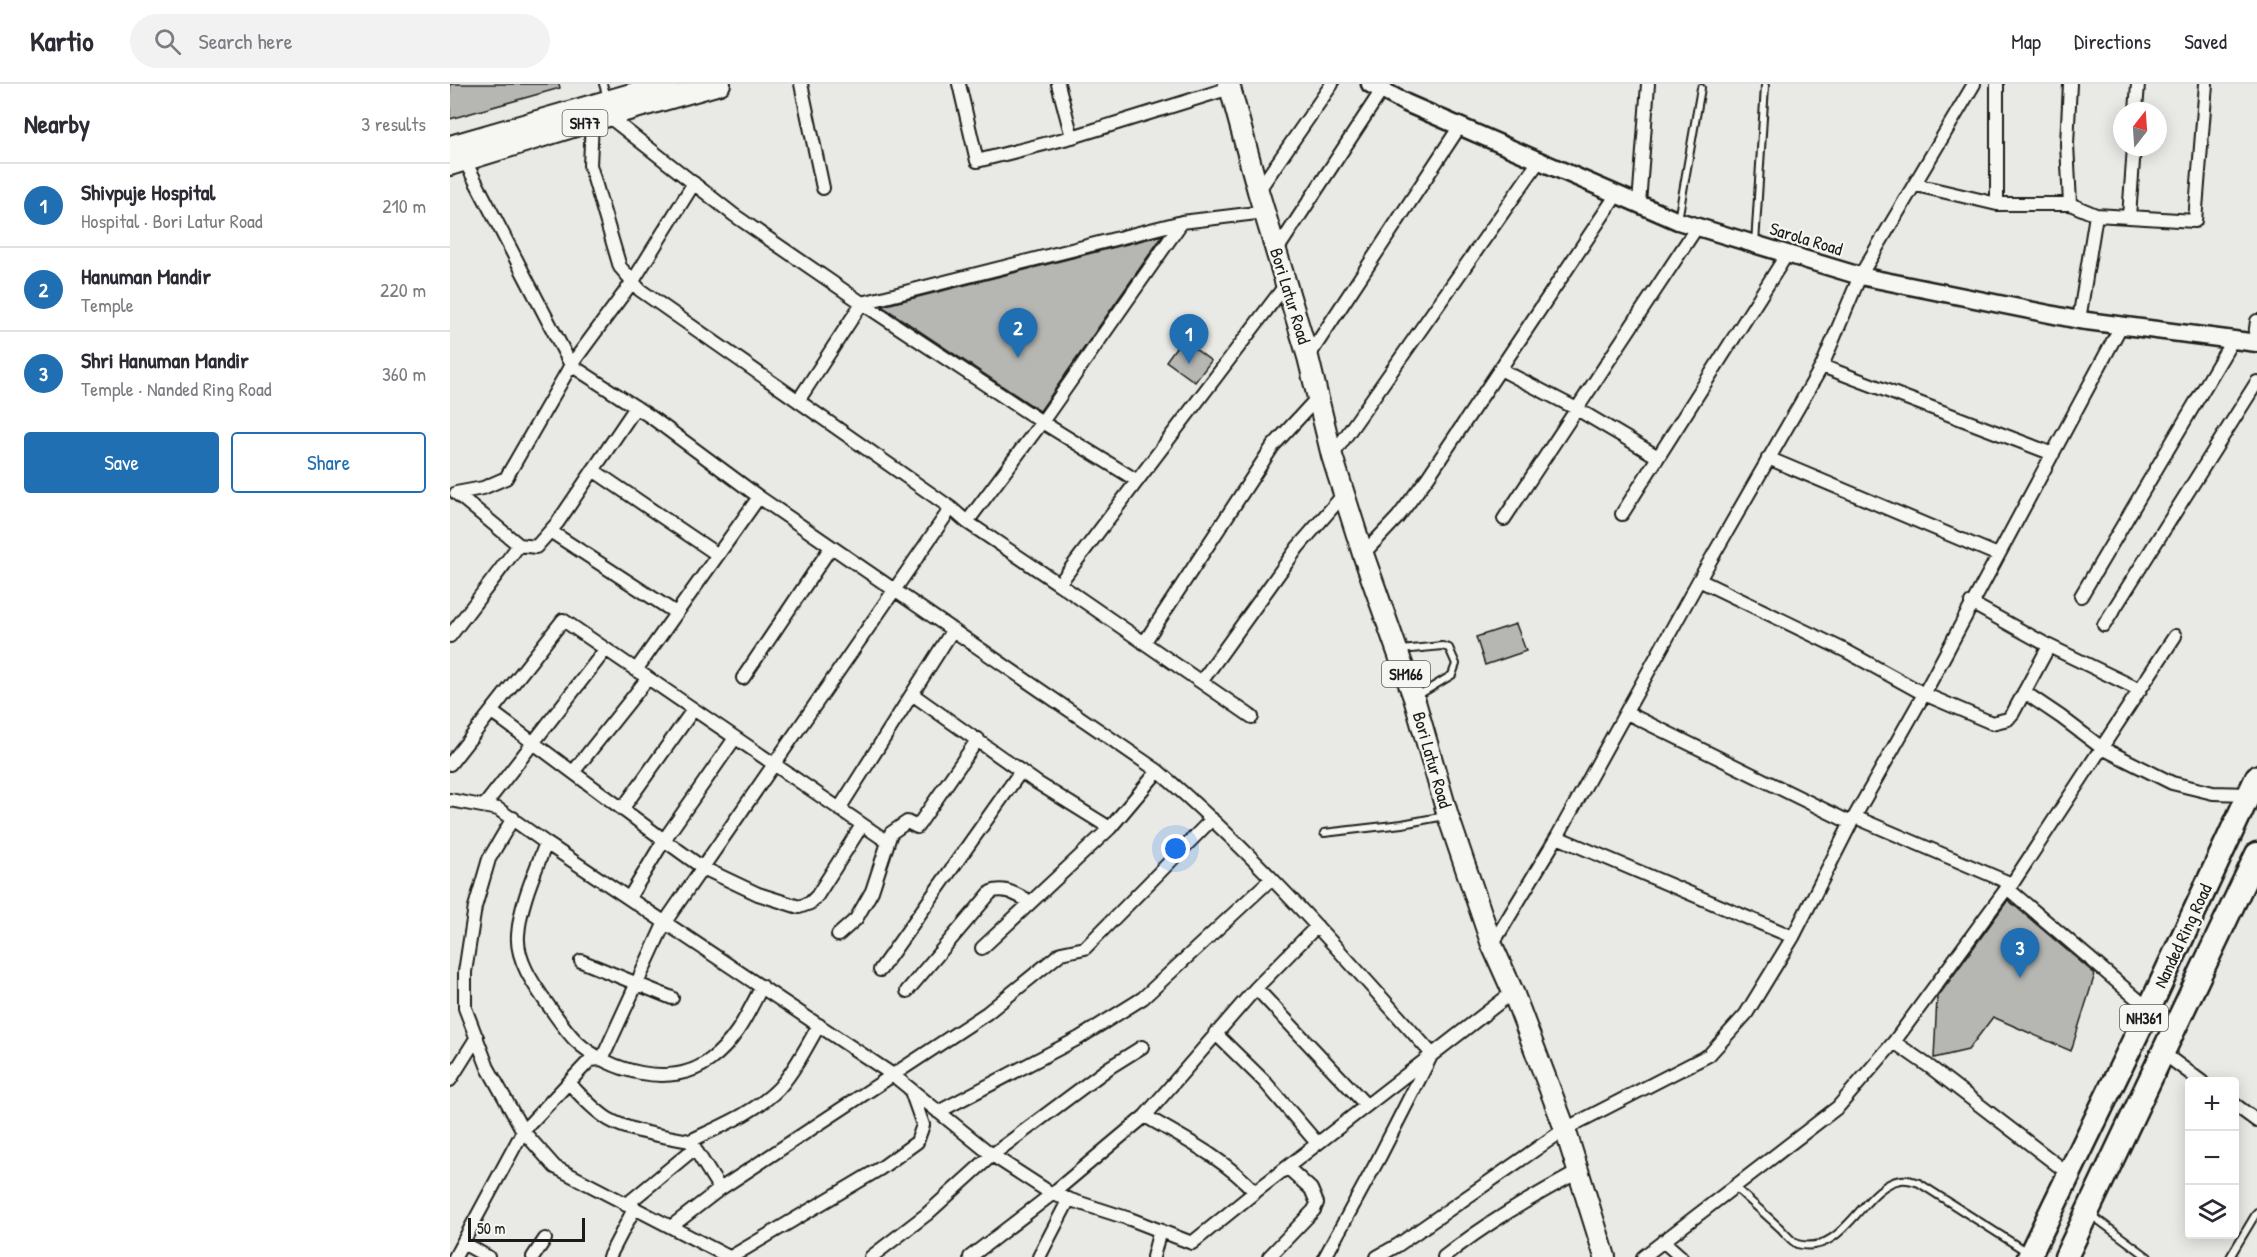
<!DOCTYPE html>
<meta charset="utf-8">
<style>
body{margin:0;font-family:"Patrick Hand",sans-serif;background:#f2f2f3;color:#2b2b33}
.controls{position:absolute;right:18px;bottom:18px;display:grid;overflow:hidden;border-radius:6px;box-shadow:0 3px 15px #0003}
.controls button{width:54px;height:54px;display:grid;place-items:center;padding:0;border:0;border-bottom:2px solid #e1e1e2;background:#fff;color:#2b2b33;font:30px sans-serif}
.compass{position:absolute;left:1663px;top:18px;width:54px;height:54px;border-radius:50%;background:#fff;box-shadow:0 3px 15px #0003;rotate:17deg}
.scale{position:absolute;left:18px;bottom:15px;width:117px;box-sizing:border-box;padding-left:6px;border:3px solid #1c1c1c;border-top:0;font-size:16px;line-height:21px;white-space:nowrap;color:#1c1c1c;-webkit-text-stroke:4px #f6f6f2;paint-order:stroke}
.you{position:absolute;left:726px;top:765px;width:21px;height:21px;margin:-15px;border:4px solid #fff;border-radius:50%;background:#1a73e8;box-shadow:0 0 0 9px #1a73e833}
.badge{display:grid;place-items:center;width:39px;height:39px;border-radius:50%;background:#1f6fb2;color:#fff;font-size:20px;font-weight:700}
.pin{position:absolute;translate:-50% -50px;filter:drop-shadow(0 2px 3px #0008)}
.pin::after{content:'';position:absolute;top:32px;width:21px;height:18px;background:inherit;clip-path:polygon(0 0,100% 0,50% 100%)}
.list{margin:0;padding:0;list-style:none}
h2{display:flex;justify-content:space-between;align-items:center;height:78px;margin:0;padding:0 24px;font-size:26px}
h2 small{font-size:20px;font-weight:400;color:#7c7c81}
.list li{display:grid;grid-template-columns:39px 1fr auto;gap:18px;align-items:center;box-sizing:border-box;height:84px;padding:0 24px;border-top:2px solid #e1e1e2}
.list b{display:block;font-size:22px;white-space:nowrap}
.list p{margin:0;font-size:20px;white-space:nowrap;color:#7c7c81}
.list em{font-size:20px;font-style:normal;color:#7c7c81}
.actions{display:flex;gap:12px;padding:18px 24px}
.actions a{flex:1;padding:14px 0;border:2px solid #1f6fb2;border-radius:6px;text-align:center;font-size:21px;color:#1f6fb2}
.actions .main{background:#1f6fb2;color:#fff}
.icon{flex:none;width:33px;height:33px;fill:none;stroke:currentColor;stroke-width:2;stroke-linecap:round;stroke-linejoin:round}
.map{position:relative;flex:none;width:1807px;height:1173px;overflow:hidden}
header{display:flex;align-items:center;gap:36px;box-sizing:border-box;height:84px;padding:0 30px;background:#fff;border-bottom:2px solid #e1e1e2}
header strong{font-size:28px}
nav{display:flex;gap:33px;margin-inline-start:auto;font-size:21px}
.search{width:420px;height:54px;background:#f2f2f3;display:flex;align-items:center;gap:15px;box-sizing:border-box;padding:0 21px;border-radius:33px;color:#7c7c81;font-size:22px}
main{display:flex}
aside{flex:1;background:#fff}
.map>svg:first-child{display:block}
</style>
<header>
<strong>Kartio</strong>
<div class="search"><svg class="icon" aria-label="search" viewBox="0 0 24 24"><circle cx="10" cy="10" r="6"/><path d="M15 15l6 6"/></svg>Search here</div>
<nav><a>Map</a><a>Directions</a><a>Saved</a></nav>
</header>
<main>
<aside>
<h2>Nearby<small>3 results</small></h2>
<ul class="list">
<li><span class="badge">1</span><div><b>Shivpuje Hospital</b><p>Hospital · Bori Latur Road</p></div><em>210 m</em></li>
<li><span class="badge">2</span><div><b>Hanuman Mandir</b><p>Temple</p></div><em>220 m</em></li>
<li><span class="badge">3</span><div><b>Shri Hanuman Mandir</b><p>Temple · Nanded Ring Road</p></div><em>360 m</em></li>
</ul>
<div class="actions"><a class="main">Save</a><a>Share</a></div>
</aside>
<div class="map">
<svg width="1807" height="1173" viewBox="0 0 1807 1173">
<rect width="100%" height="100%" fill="#e9e9e5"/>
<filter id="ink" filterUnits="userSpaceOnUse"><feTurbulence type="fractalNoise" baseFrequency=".0167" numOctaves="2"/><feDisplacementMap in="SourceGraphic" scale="12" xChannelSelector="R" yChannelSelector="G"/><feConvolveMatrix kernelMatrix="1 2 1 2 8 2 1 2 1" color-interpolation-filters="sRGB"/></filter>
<g filter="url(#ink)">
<path fill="#b6b6b3" stroke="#1c1c1c" stroke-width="1.5" d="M 0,0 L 109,0 L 110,4 L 0,35 Z
M 713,151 L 590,327 L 432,222 Z
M 732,255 L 761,277 L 745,298 L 716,277 Z
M 1066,540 L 1076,567 L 1035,581 L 1026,553 Z
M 1558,816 L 1645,890 L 1621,967 L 1543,933 L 1518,966 L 1484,974 L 1487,914 Z"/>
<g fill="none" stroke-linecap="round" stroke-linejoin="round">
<defs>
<path id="lane" d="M 153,0 L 157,13
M 1228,136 L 1251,4
M 1305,160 L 1315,2
M 951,566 L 992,562 L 999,564 L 1006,580 L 1002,591 L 967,612
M 874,749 L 952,740 L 995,732
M 1285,1103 C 1300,1117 1315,1130 1330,1144 C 1335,1149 1341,1157 1347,1160 C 1395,1173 1413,1101 1451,1096 C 1457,1095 1463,1097 1469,1099 L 1577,1168
M 1640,1130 L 1698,1173
M 1780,1173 L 1807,1128"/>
<path id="street" d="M 351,0 L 373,104
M 509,0 L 527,77 L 622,53
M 608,0 L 622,53 L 780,4
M 1547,0 L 1547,120
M 1620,0 L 1617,60 L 1620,120 L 1646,131 L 1745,137 L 1756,0
M 1686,27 L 1688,0
M 158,32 L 284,131 L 412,219 L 732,138 L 815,128
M 142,37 L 140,81 L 170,183 L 190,206 L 501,424 L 517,438 L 609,500 L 837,199
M 15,77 L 121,281 L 201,333 L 309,413 L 708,687 C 808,772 894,872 982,970 L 929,1074 L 875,1173
M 1466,101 L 1547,120 L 1620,120
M 808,107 L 882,0
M 1189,120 L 1198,0
M 1679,133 L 1684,63
M 827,166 L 932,6
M 1629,236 L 1646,131
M 1804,259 L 1807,237
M 858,273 L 1010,42
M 1372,282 L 1603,370
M 1050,285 L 1127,325 L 1208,373
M 348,317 L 412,219 L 592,338 L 732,138
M 882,372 L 1089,77
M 1318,374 L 1548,471
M 143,386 L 268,471
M 1172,430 L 1337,170
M 1054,435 L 1247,143
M 517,438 L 592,338 L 686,396
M 100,447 L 226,529
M 69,461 L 86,463 L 108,438 L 186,323
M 913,470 L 948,433 L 978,393 L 1167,110
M 1249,496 L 1396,567 L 1474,610 L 1542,639 L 1558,635 L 1563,629 L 1599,562
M 609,500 L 751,598 L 848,463 L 895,409
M 1631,512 L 1782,257
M 1521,519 L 1599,562 L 1690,606
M 1654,541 L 1807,298
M 0,552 L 69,461 L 6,409 L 33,404 L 56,394 L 121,281 L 183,197 L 244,99
M 694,559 L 823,362 L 869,312
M 186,586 L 309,413
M 293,594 L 381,463
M 751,598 L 802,633
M 1574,608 L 1611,633 L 1652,664 L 1722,699 L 1763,709 L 1799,710
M 462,610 L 586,698 L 660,744
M 42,628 L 214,756 L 285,654
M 1177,629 L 1401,739
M 0,680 L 113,536 L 438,758
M 124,687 L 198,594
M 0,716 L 48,725 L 96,759 L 443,991 L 542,1071 L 602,1110 L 680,1135 L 742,1159 L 805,1108 L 1063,908
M 34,722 L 156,565
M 173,724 L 243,626
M 389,725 L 502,547
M 1405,733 L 1562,800
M 63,734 L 39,775 L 25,823 L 15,888 L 15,924 L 38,984 L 73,1047 L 105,1083 L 279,1173
M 1107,753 L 1343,853
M 96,759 C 85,788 70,820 68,851 C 66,876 84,901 98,921 C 107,933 115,946 126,957 C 159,988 222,1005 260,976 C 286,957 298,929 312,902
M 179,814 L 214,756 L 253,784 L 308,810 L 349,823 L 360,819 L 367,812 L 412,741
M 388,851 L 406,835 L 422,807 L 441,749 L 457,738 L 467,743 L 528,655
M 1042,861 L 1107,753 L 1249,496 L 1372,282 L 1410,192 L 1524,0
M 532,864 L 660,744 L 708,687
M 131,877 L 222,914
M 430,886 L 571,687
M 806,904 L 916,1021
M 457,907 L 541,808 C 556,802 568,812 581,818
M 1699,925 L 1557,804 L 1562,800 L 1725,552
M 369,941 C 357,962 345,986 329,1004 C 306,1028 269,1043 240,1057 L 270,1105 L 537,929 L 611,869 L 635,864 L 762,735
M 765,949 L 814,997 L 867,1059
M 1444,958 L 1480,983 L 1619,1090
M 1713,969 L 1752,998
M 0,996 L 27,953
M 119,999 C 131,1012 143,1025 158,1035 C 180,1048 215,1052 240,1057
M 1784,1020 L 1807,1037
M 488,1028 L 629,954 L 693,914 L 821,795
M 695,1032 C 733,1054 775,1075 805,1108
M 176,1121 L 245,1064
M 222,1142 L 270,1105
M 1213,1157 L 1231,1173
M 13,1159 L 38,1173
M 5,1173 L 73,1047 L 140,976 L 152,975 L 215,838 L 501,424
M 83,1173 L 95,1155
M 159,1173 L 184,1125
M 281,1173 L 431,1084 L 467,1058 L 473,1041 L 461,1007
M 421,1173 L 477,1130 L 542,1071 L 660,983 L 692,963
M 520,1173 L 602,1110 L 695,1032 L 806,904 L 867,842
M 589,1173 L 619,1115
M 703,1173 L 710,1146
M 819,1173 L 864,1126 L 867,1119 L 861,1105 L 837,1083
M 927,1173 L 948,1161 L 1115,1045 L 1259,971 L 1296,930 L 1343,853 L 1401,739 L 1474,610 L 1671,242
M 994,1173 C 1035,1140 1082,1113 1128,1088
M 1193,1173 L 1388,1023 L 1444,958 L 1557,804"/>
<path id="secondary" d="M 920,0 L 956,19 L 1228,137 L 1410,192 L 1629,236 L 1807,259"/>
<path id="primary" d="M 779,0 L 808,107 L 858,273 L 882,372 L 913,470 L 964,614 L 998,732 L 1042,861 L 1063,908 L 1115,1045 L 1155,1173
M 0,62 L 216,0
M 0,81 L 158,32 L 270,0"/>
<path id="highway" d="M 1579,1173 L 1699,925 L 1807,693
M 1616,1173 L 1807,770"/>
</defs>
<use href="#lane" stroke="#1c1c1c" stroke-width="10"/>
<use href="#street" stroke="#1c1c1c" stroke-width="16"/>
<use href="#secondary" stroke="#1c1c1c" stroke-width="21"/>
<use href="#primary" stroke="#1c1c1c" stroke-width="24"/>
<use href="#highway" stroke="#1c1c1c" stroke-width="27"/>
<use href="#lane" stroke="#f6f6f2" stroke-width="6"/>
<use href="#street" stroke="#f6f6f2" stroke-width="12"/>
<use href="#secondary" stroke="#f6f6f2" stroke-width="16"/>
<use href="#primary" stroke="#f6f6f2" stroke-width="20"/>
<use href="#highway" stroke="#f6f6f2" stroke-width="22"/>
</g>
</g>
<g text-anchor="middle" stroke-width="4.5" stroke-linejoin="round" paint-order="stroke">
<g fill="#f6f6f2" stroke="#5d5d5c" stroke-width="1.5">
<rect x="112.5" y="26" width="45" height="26" rx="4.5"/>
<rect x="932" y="577" width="48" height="26" rx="4.5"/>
<rect x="1670" y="921" width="48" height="26" rx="4.5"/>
</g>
<g font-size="16" font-weight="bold" fill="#1c1c1c">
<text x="135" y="45">SH77</text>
<text x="956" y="596">SH166</text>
<text x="1694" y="940">NH361</text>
</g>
<g font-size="18" fill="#1c1c1c" stroke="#f6f6f2">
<text transform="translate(1356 155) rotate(17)" y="6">Sarola Road</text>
<text transform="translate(840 212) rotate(73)" y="6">Bori Latur Road</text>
<text transform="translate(982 676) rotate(74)" y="6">Bori Latur Road</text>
<text transform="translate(1733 852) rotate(-65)" y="6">Nanded Ring Road</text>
</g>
</g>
</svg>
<div class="controls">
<button>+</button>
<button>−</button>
<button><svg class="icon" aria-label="layers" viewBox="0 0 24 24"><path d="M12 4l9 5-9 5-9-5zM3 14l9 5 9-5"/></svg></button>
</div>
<svg class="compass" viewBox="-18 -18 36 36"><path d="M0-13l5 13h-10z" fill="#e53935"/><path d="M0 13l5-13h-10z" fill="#7c7c81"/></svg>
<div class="scale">50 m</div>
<div class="you"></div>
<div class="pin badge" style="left:739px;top:280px">1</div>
<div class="pin badge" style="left:568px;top:274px">2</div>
<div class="pin badge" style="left:1570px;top:894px">3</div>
</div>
</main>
